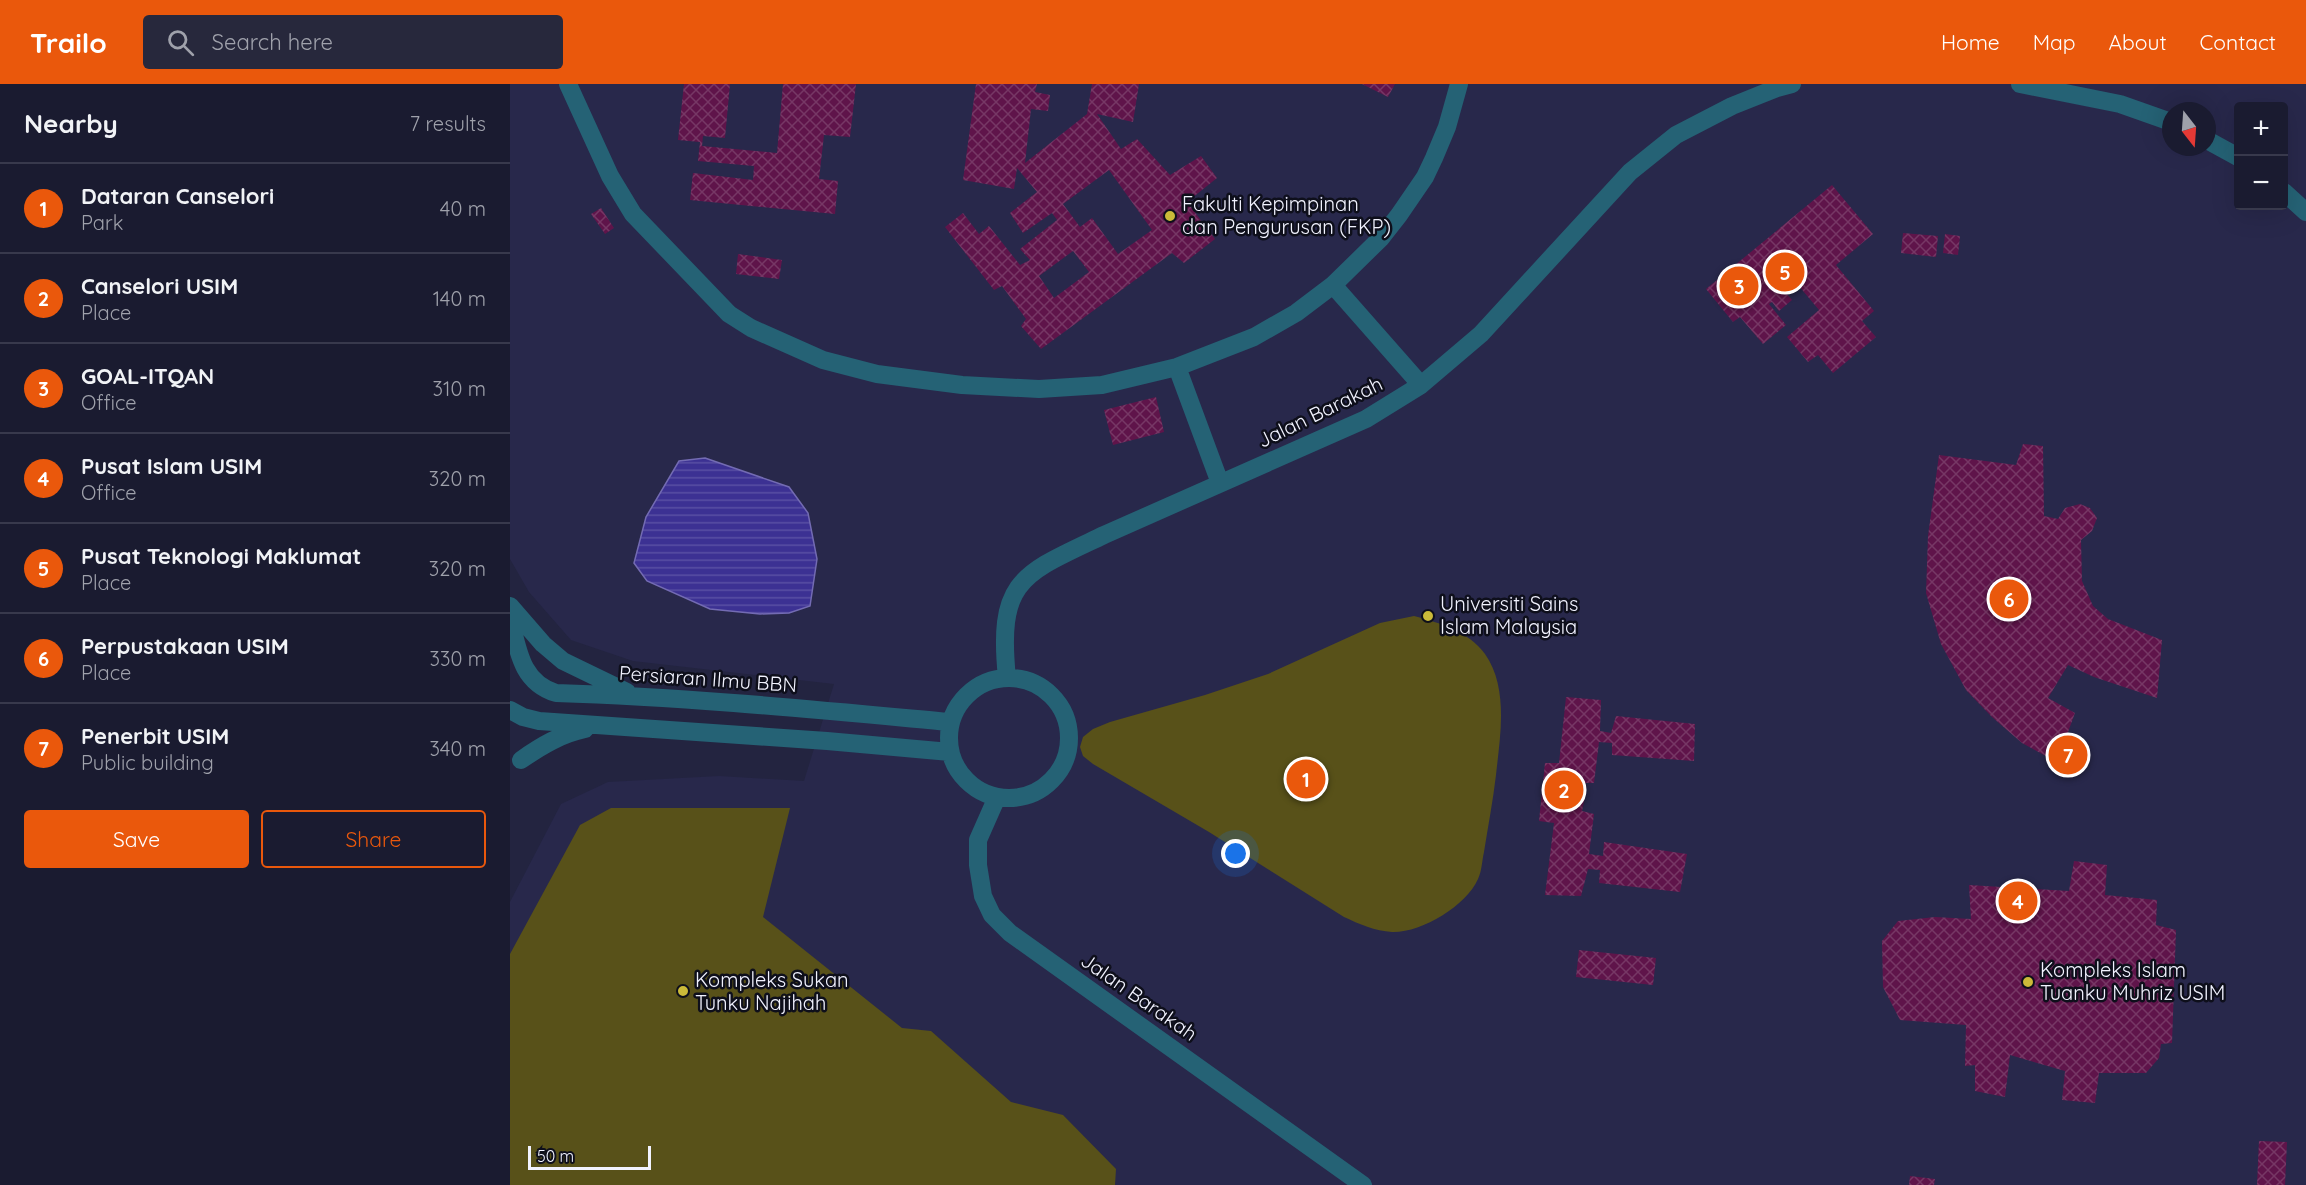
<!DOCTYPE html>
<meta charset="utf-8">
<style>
body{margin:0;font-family:Quicksand,sans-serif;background:#27283c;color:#f1f3f6}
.controls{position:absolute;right:18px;top:18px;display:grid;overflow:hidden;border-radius:6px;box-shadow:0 6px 24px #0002}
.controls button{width:54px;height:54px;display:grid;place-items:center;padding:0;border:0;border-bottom:2px solid #38394c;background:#1a1b30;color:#f1f3f6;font:30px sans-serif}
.compass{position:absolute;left:1652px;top:18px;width:54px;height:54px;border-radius:50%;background:#1a1b30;box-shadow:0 6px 24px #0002;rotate:163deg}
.scale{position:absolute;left:18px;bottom:15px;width:123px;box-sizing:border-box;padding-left:6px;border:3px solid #f2f3ff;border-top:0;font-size:16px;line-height:21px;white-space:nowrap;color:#f2f3ff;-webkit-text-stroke:4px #0e0f1b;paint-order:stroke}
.you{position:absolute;left:726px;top:770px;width:21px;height:21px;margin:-15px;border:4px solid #fff;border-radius:50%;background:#1a73e8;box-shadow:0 0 0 9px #1a73e833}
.badge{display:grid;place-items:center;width:39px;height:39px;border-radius:50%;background:#ea580c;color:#fff;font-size:20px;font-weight:700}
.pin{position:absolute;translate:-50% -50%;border:3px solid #fff;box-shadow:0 2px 6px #0006}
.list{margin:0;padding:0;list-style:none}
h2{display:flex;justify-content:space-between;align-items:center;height:78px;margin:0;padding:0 24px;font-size:26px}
h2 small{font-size:20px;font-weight:400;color:#9fa1ab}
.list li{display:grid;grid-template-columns:39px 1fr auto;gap:18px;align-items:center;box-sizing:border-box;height:90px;padding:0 24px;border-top:2px solid #38394c}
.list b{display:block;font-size:22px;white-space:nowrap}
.list p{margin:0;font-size:20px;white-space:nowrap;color:#9fa1ab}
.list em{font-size:20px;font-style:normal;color:#9fa1ab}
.actions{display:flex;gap:12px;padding:18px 24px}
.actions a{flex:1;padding:14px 0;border:2px solid #ea580c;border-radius:6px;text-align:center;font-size:21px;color:#ea580c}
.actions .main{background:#ea580c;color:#fff}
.icon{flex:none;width:33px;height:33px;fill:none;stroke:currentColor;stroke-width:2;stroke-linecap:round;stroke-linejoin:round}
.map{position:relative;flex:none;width:1796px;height:1101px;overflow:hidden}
header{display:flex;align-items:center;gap:36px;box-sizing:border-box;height:84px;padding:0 30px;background:#ea580c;color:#fff}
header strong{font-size:28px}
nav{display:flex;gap:33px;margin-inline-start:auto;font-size:21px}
.search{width:420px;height:54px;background:#27283c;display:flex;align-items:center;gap:15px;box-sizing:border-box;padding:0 21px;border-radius:6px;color:#9fa1ab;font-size:22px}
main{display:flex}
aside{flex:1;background:#1a1b30}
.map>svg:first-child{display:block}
</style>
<header>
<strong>Trailo</strong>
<div class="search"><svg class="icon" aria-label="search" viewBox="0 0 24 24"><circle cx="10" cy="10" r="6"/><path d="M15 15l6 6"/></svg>Search here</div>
<nav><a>Home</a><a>Map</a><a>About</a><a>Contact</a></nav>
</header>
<main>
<aside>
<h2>Nearby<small>7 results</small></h2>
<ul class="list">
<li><span class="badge">1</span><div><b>Dataran Canselori</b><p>Park</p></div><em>40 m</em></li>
<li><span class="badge">2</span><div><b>Canselori USIM</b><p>Place</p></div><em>140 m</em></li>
<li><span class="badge">3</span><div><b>GOAL-ITQAN</b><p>Office</p></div><em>310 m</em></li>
<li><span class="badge">4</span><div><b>Pusat Islam USIM</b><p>Office</p></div><em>320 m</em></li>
<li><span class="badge">5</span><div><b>Pusat Teknologi Maklumat</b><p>Place</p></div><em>320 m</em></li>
<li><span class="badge">6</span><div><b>Perpustakaan USIM</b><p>Place</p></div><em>330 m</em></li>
<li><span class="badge">7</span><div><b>Penerbit USIM</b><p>Public building</p></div><em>340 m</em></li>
</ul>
<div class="actions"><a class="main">Save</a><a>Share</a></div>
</aside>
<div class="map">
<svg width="1796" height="1101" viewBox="0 0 1796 1101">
<defs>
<pattern id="water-rules" width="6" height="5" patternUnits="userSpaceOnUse" patternTransform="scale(1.5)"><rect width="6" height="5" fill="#3c3193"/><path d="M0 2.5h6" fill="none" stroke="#594fa3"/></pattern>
<pattern id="building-cross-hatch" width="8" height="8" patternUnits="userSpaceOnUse" patternTransform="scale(1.5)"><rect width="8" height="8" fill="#5f144a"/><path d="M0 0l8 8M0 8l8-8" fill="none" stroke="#763765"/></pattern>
</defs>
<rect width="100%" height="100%" fill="#232440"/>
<path fill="#28284b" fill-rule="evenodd" d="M 0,0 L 1796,0 L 1796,1101 L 0,1101 L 0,818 L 51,720 L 98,698 L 209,692 L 294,697 L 324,600 L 123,577 L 61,556 L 19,508 L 0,475 ZM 1728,22 L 1774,22 L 1774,122 L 1728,122 ZM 1661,27 L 1697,27 L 1697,63 L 1661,63 Z"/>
<path fill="#585119" d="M 904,532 C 930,539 958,547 975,570 C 999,604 990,653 986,691 C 983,717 978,742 974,768 C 972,776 972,787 968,795 C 956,822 911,849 882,848 C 865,847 849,840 834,833 L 699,748 L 583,680 L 573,672 L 570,663 L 573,653 L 583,645 L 600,638 L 695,611 L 758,590 L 870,539 Z
M 101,724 L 280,724 L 253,833 L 392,944 L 421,947 L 501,1018 L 553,1031 L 606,1085 L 605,1101 L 0,1101 L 0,870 L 70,741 Z"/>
<path fill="url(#water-rules)" stroke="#736bb3" stroke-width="1.5" d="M 195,374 L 279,403 L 298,429 L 307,475 L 300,522 L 279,529 L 250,530 L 200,525 L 137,497 L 124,479 L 136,433 L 169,377 Z"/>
<path fill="url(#building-cross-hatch)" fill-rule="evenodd" d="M 174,0 L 220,0 L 215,54 L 193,52 L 192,62 L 267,69 L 273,0 L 346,0 L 340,53 L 314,51 L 309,95 L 328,97 L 325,130 L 180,116 L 183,89 L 243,96 L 244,82 L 188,77 L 190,58 L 168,56 Z
M 466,0 L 527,0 L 525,8 L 540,11 L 538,27 L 521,25 L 515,79 L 577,30 L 582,0 L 629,0 L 623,38 L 587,30 L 611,65 L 627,55 L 660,91 L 691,72 L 707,94 L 677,118 L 705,155 L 674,179 L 662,169 L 531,265 L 511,242 L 516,235 L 492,202 L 484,206 L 435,143 L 453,129 L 469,150 L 479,142 L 510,181 L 520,176 L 510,165 L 547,136 L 542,129 L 513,149 L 500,129 L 527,108 L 507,84 L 504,105 L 453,96 ZM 599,86 L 642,146 L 608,170 L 582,134 L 570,143 L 553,120 ZM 563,167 L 579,188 L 544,214 L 529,192 Z
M 852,0 L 885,0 L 878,13 Z
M 1322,101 L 1363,150 L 1326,181 L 1364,227 L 1352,237 L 1366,253 L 1323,289 L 1308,271 L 1298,278 L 1277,253 L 1309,226 L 1283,195 L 1272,204 L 1282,216 L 1269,227 L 1262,218 L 1259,220 L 1276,241 L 1253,260 L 1230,233 L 1223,238 L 1196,205 Z
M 91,124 L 104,144 L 95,150 L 81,130 Z
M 1393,149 L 1428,152 L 1426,173 L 1391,169 Z
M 1435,150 L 1450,152 L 1448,171 L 1433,169 Z
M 228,170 L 272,176 L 269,195 L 226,190 Z
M 646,313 L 654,348 L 603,361 L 594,326 Z
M 1513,360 L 1533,362 L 1534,432 L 1548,435 L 1555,424 L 1570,420 L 1580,424 L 1587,434 L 1582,447 L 1571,456 L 1572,497 L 1583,522 L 1598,535 L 1652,556 L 1647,614 L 1584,593 L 1558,581 L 1538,614 L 1565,629 L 1547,678 L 1512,659 L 1482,633 L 1456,606 L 1431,560 L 1416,509 L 1418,452 L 1429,371 L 1506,381 Z
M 1056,613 L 1091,616 L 1090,647 L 1101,649 L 1106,632 L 1185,640 L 1184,677 L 1102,671 L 1102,659 L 1089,658 L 1084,699 L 1075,699 L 1075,713 L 1072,727 L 1084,730 L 1079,770 L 1093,772 L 1094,758 L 1177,770 L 1170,808 L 1089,799 L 1090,786 L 1078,785 L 1071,812 L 1035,811 L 1044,739 L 1029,737 L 1035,679 L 1049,679 Z
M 1564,777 L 1597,781 L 1595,811 L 1647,816 L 1646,841 L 1666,846 L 1662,959 L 1651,960 L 1649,974 L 1636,989 L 1589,989 L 1585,1019 L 1552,1016 L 1555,987 L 1500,971 L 1495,1013 L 1465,1007 L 1465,981 L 1455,982 L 1456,941 L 1390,936 L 1373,903 L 1372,857 L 1388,837 L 1425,833 L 1461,835 L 1459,801 L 1559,807 Z
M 1069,866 L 1146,874 L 1143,901 L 1066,893 Z
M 1749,1057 L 1777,1058 L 1775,1101 L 1747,1101 Z
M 1400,1092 L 1425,1095 L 1424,1101 L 1399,1101 Z"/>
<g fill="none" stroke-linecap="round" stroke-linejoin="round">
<path stroke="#256275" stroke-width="18" d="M 58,0 L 100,92 L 123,130 L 219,230 L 241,244 L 313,276 L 367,290 L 452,301 L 529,305 L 592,301 L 667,283 L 744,253 L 786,229 L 823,201 L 871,154 L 889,131 L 915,93 L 924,74 L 937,43 L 949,0
M 1510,0 L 1610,20 L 1661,38
M 1697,56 L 1728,73
M 1774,108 L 1796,128
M 823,201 L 911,301
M 667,283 L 710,399
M 0,522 L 33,560 L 53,577 L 117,608
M 0,534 C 8,566 11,598 46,609 C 178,613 309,626 440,638
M439 654a60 60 0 1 1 120 0a60 60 0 1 1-120 0Z
M 497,594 C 487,495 512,490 594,451 L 856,335 L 911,301 L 971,250 L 1120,88 L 1166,51 L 1222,22 L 1267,4 L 1282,0
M 0,626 L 13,633 L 29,637 L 317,657 L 440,668
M 11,676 C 31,662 51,650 75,645
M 487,713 L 468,756 L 468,781 L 473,812 L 482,831 L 500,849 L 853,1101"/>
</g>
<g fill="#cbba39" stroke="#0e0f1b" stroke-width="2">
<circle cx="660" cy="132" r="6"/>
<circle cx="918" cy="532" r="6"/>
<circle cx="1518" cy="898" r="6"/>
<circle cx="173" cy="907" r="6"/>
</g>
<g text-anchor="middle" stroke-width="5" stroke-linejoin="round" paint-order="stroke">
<g font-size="20" fill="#f2f3ff" stroke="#0e0f1b" text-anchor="start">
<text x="672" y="127">Fakulti Kepimpinan<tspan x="672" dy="23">dan Pengurusan (FKP)</tspan></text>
<text x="930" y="527">Universiti Sains<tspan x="930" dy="23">Islam Malaysia</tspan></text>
<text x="1530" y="893">Kompleks Islam<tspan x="1530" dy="23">Tuanku Muhriz USIM</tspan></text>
<text x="185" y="903">Kompleks Sukan<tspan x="185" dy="23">Tunku Najihah</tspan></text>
</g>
<g font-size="20" fill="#f2f3ff" stroke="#0e0f1b">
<text transform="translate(810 328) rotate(-26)" y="7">Jalan Barakah</text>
<text transform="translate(198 595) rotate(4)" y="7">Persiaran Ilmu BBN</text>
<text transform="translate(629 913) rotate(35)" y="7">Jalan Barakah</text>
</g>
</g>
</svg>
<div class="controls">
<button>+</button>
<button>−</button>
</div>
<svg class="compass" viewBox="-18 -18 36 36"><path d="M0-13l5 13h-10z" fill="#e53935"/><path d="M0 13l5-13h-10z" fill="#9fa1ab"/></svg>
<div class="scale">50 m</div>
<div class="you"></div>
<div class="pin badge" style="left:796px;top:695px">1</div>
<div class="pin badge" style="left:1054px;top:706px">2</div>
<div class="pin badge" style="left:1229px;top:202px">3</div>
<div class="pin badge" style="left:1508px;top:817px">4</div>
<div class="pin badge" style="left:1275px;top:188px">5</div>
<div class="pin badge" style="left:1499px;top:515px">6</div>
<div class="pin badge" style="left:1558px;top:671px">7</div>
</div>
</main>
